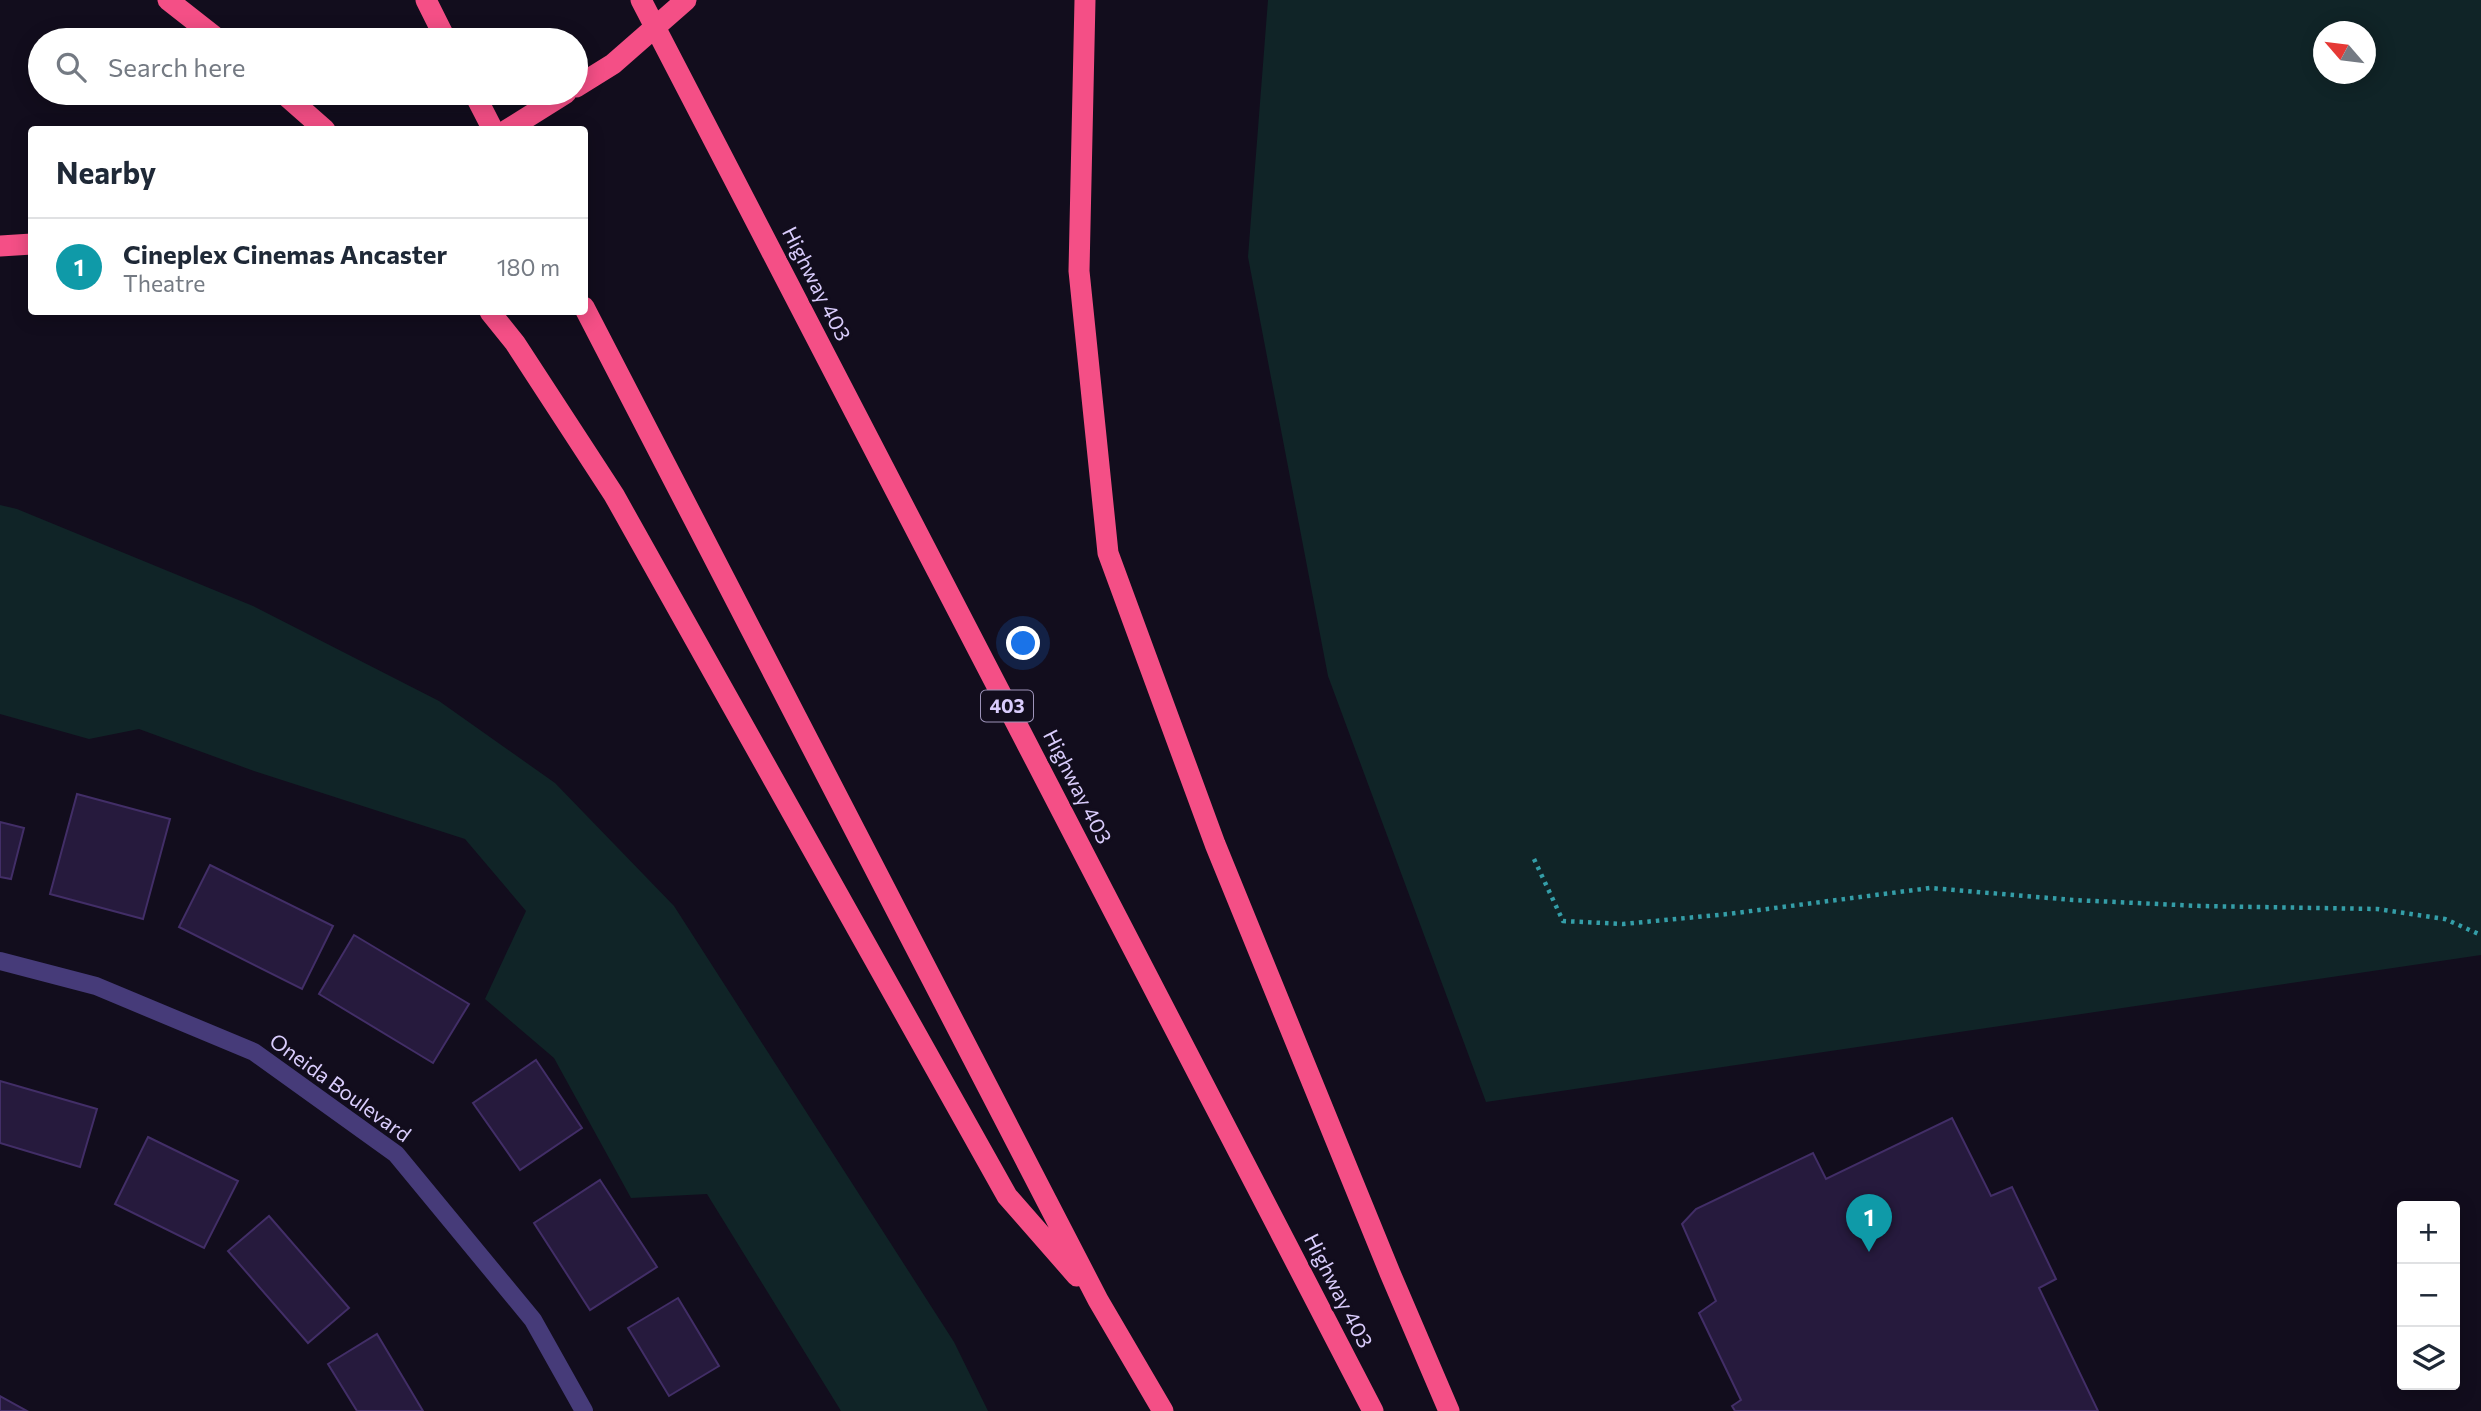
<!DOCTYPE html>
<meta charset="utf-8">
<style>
body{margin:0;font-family:Commissioner,sans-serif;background:#f2f2f3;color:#1f2937}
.controls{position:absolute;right:21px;bottom:21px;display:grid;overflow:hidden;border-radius:7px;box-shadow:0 4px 18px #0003}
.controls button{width:63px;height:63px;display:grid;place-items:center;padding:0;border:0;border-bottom:2px solid #e0e1e3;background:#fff;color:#1f2937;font:35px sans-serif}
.compass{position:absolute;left:2313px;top:21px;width:63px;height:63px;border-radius:50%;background:#fff;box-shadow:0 4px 18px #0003;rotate:298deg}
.you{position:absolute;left:1024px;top:644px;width:24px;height:24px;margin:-18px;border:5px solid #fff;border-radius:50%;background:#1a73e8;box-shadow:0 0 0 10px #1a73e833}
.badge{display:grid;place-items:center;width:46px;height:46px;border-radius:50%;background:#176686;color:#fff;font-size:23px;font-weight:700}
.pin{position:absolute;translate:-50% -58px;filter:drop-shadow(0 2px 4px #0008)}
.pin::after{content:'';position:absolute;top:37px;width:24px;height:21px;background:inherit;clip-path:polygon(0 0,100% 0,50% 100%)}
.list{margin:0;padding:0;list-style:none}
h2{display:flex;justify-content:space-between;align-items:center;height:91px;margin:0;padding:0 28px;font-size:30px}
h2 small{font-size:23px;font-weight:400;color:#747a83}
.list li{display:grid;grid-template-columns:46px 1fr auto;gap:21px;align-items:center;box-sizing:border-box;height:98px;padding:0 28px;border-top:2px solid #e0e1e3}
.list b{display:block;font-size:26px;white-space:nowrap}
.list p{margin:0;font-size:23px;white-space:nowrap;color:#747a83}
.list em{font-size:23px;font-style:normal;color:#747a83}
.icon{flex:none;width:38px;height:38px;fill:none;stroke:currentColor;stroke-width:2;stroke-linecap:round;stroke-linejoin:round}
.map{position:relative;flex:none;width:2481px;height:1411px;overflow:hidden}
.search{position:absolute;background:#fff;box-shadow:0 4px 18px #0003;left:28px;top:28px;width:560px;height:77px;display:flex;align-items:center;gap:18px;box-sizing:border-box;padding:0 24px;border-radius:38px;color:#747a83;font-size:26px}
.panel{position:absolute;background:#fff;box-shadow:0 4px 18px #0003;left:28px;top:126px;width:560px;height:189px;border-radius:7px}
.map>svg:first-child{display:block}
</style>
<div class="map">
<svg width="2481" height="1411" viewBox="0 0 2481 1411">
<rect width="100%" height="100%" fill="#120d1d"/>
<path fill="#102427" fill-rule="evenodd" d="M 1268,0 L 2481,0 L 2481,955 L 1486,1102 L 1328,676 L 1248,257 ZM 2324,32 L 2366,32 L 2366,74 L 2324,74 Z
M 0,505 L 17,509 L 253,606 L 439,701 L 555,783 L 674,906 L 954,1342 L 988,1411 L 841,1411 L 707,1194 L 631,1198 L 554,1058 L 485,999 L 526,911 L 465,839 L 254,771 L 139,729 L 89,739 L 0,714 Z"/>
<path fill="#261a3d" stroke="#422e67" stroke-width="2" d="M 77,794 L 170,819 L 143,919 L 50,894 Z
M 0,822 L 24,828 L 11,879 L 0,877 Z
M 210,865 L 333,926 L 302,989 L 179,927 Z
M 354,935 L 469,1004 L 433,1063 L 319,994 Z
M 536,1060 L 582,1128 L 520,1170 L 473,1103 Z
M 0,1081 L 97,1109 L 80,1167 L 0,1143 Z
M 1952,1118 L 1991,1196 L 2012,1187 L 2056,1279 L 2039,1288 L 2098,1411 L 1735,1411 L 1732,1406 L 1741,1400 L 1699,1313 L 1716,1301 L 1682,1224 L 1696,1209 L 1813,1153 L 1826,1179 Z
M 148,1137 L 238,1181 L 204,1248 L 115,1204 Z
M 600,1180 L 657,1267 L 590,1310 L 534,1223 Z
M 269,1216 L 349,1308 L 308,1343 L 228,1251 Z
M 678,1298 L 719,1366 L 669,1396 L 628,1328 Z
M 377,1334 L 423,1411 L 357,1411 L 328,1364 Z
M 0,1396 L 27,1411 L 0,1411 Z"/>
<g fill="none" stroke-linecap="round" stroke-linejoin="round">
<path stroke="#349ea8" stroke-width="4.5" stroke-dasharray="3.5 5" stroke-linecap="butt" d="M 1534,859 L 1563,921 L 1623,924 L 1728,914 L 1930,888 L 2073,900 L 2200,906 L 2377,909 L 2445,919 L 2481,935"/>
<path stroke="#463b79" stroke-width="18" d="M 0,961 L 96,986 L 254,1052 L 396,1154 L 533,1320 L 584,1411"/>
<path stroke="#f44f86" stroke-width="21" d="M 168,0 L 219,40
M 426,0 L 446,40
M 641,0 L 1373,1411
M 1085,0 L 1079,271 L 1108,553 L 1215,844 L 1390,1273 L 1449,1411
M 576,87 L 613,64 L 686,0
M 283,93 L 325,130
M 474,93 L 493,130
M 507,130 L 566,93
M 0,246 L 32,244
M 584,307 L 1098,1300 L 1163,1411
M 490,312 L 515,343 L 614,495 L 1007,1196 L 1077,1276"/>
</g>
<g text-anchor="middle" stroke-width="6" stroke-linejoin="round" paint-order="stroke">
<rect fill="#120d1d" stroke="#9d93b9" stroke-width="2" x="981" y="690.5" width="52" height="31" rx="5"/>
<g font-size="19" font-weight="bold" fill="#d9ccfc">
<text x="1007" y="713">403</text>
</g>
<g font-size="21" fill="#d9ccfc" stroke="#120d1d">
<text transform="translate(816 284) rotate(63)" y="7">Highway 403</text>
<text transform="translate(1077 787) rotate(63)" y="7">Highway 403</text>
<text transform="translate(340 1088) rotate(36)" y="7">Oneida Boulevard</text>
<text transform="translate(1338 1291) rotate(63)" y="7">Highway 403</text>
</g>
</g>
</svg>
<div class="controls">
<button>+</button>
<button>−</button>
<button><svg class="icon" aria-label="layers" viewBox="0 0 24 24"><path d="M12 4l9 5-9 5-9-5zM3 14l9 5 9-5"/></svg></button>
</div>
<svg class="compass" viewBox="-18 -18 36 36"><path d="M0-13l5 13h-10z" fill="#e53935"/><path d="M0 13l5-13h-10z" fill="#747a83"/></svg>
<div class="you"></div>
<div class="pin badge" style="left:1869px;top:1252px;background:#0f9aa8">1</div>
<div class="search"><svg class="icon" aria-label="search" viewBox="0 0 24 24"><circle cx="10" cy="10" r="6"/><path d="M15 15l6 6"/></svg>Search here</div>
<section class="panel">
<h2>Nearby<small></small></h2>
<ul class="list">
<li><span class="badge" style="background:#0f9aa8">1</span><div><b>Cineplex Cinemas Ancaster</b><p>Theatre</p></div><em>180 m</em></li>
</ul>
</section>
</div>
